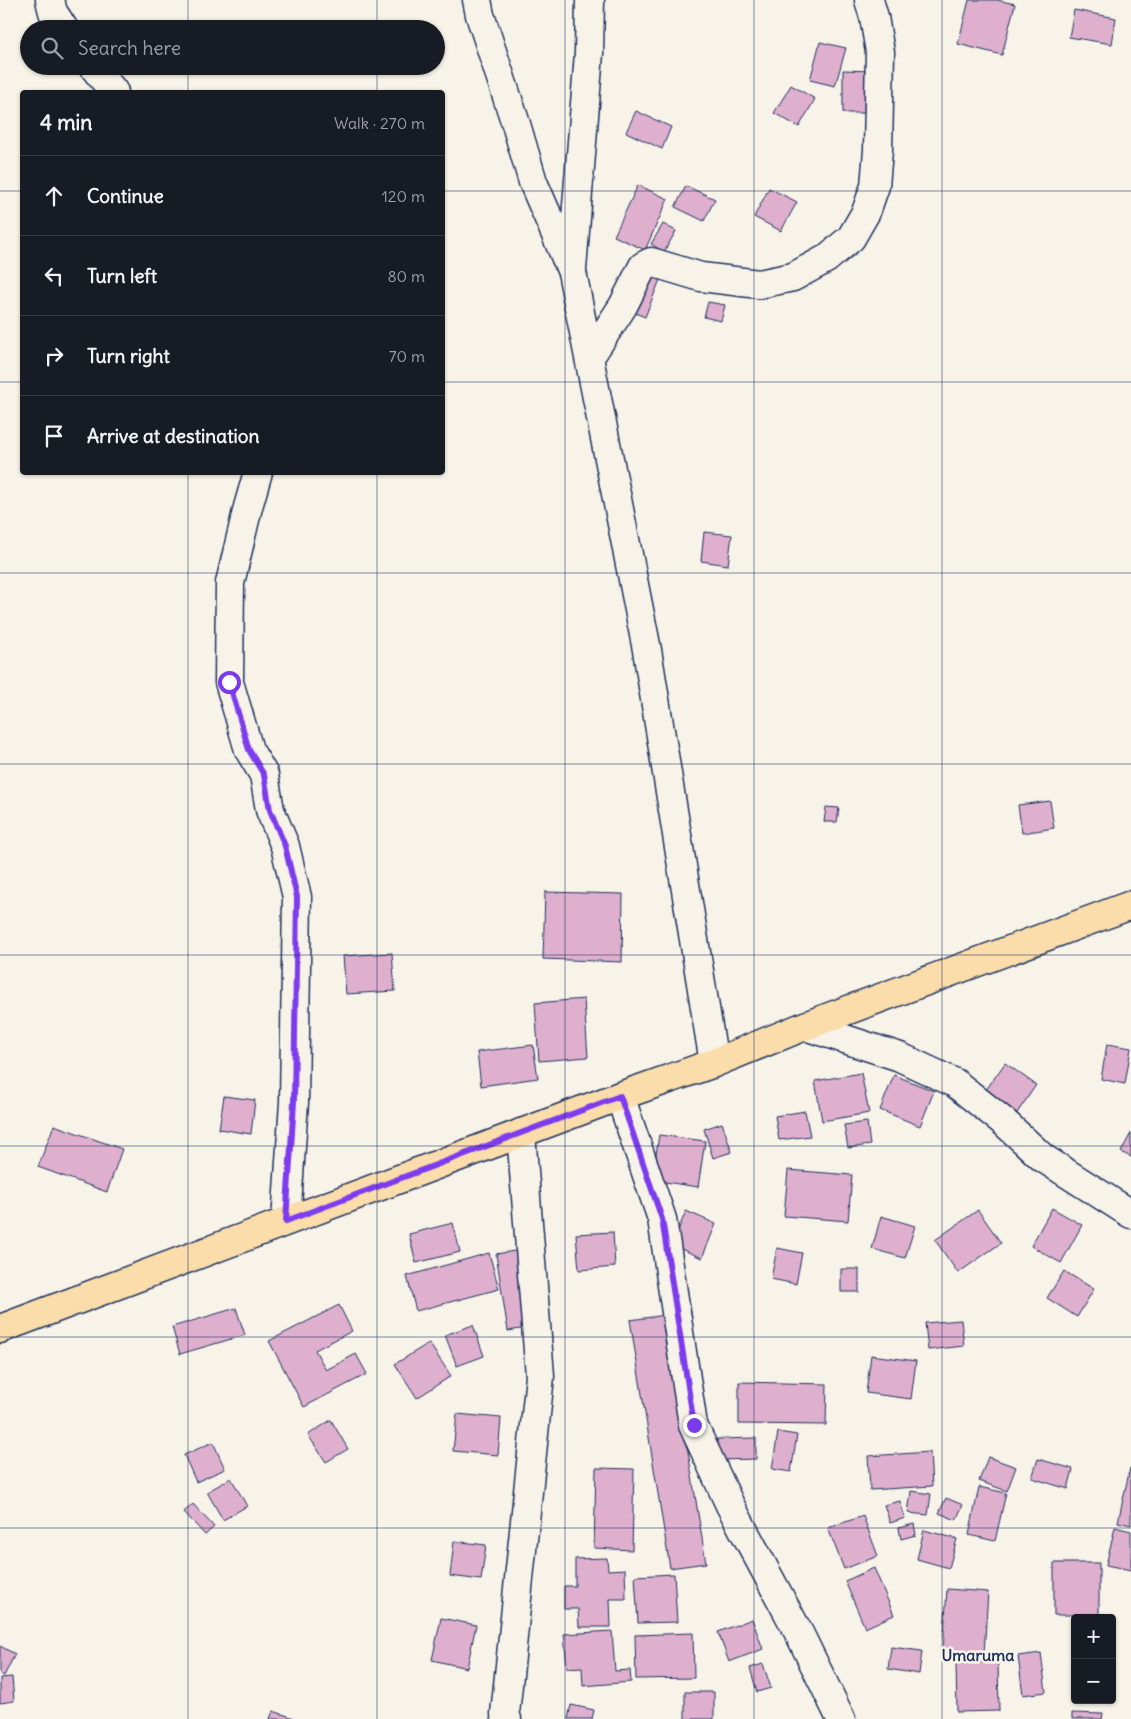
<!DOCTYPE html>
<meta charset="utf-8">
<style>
body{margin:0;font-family:Delius,sans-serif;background:#242831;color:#f1f3f6}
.controls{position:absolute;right:15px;bottom:15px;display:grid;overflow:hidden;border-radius:5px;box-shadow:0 1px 4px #0004}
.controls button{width:45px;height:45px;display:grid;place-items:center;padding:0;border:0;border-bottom:1px solid #363941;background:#171b24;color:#f1f3f6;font:25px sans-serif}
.stop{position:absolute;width:15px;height:15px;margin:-11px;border:4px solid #7c3aed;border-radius:50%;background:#fff}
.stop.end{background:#7c3aed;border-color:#fff;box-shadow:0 1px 5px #0008}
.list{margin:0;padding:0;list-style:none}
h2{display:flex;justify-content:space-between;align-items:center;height:65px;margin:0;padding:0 20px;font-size:21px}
h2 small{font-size:16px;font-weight:400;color:#9ea1a6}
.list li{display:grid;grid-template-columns:32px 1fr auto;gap:15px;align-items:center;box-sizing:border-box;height:80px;padding:0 20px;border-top:1px solid #363941}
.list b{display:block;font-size:19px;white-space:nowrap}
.list em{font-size:16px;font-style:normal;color:#9ea1a6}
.icon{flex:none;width:28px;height:28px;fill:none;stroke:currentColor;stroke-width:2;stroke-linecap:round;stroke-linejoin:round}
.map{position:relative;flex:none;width:1131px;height:1719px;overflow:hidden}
.search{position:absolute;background:#171b24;box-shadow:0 1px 4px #0004;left:20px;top:20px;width:425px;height:55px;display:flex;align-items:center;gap:12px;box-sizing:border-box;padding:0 18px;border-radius:28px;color:#9ea1a6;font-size:19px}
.panel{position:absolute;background:#171b24;box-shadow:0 1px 4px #0004;left:20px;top:90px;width:425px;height:385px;border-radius:5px}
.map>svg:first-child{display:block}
</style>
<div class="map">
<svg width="1131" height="1719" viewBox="0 0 1131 1719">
<rect width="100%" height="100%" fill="#f7f3e8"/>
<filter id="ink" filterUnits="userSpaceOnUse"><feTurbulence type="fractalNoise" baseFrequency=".02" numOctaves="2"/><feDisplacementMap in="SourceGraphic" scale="10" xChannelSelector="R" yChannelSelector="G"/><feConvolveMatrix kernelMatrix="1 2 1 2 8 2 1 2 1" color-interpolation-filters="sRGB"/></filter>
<g filter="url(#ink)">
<path fill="#dfafce" stroke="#1b2f5e" d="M 969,0 L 997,0 L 1015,4 L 1002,55 L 958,44 Z
M 1074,10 L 1116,18 L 1112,44 L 1069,37 Z
M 820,42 L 846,48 L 835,86 L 810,80 Z
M 843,70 L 873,71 L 873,113 L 843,113 Z
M 791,85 L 815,99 L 799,127 L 774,113 Z
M 636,111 L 671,127 L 662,149 L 626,132 Z
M 638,185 L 668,199 L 645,250 L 614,236 Z
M 686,186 L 715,199 L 704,221 L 675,207 Z
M 769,188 L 797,202 L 781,231 L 754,217 Z
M 663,224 L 676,231 L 664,252 L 651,244 Z
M 644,271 L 661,277 L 645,317 L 628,310 Z
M 708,302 L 725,305 L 721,321 L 704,317 Z
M 704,532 L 732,535 L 728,565 L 701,561 Z
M 1050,801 L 1054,828 L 1022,833 L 1018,805 Z
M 826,807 L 839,808 L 837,822 L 824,822 Z
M 545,892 L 623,894 L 622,962 L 543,959 Z
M 392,953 L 395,991 L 346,994 L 343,956 Z
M 584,999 L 588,1057 L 539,1061 L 535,1003 Z
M 1107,1044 L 1131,1048 L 1125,1084 L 1101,1079 Z
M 533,1045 L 538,1078 L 481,1086 L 477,1052 Z
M 1005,1063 L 1036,1085 L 1013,1119 L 981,1097 Z
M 861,1073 L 869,1113 L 822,1121 L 815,1081 Z
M 894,1075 L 934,1091 L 920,1126 L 880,1110 Z
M 224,1096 L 255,1100 L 251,1134 L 219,1129 Z
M 805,1111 L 810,1136 L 779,1140 L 775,1116 Z
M 867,1122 L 870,1145 L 848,1148 L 844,1125 Z
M 722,1123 L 732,1152 L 713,1158 L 704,1129 Z
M 54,1125 L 122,1149 L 107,1192 L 38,1167 Z
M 1131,1133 L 1131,1157 L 1121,1152 Z
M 659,1135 L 705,1141 L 698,1187 L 652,1180 Z
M 788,1170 L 852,1175 L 848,1221 L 784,1216 Z
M 1052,1208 L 1082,1225 L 1061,1263 L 1031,1246 Z
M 978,1210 L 1001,1243 L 958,1273 L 935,1240 Z
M 686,1211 L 716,1224 L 702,1258 L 672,1245 Z
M 881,1216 L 915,1226 L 905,1258 L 872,1249 Z
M 453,1223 L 460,1252 L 416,1263 L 409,1234 Z
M 613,1232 L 615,1267 L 579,1270 L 576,1234 Z
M 777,1248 L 802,1253 L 796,1284 L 771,1279 Z
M 521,1250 L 532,1327 L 508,1331 L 496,1254 Z
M 489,1253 L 499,1289 L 416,1311 L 407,1276 Z
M 841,1269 L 859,1269 L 859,1292 L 841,1292 Z
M 1064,1271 L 1094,1289 L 1077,1317 L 1047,1298 Z
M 339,1305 L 352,1331 L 315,1350 L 326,1370 L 356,1354 L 367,1374 L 304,1407 L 269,1341 Z
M 236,1308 L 245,1335 L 180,1354 L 172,1327 Z
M 666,1315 L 706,1563 L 670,1568 L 630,1320 Z
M 961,1320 L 964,1346 L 928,1350 L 925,1323 Z
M 473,1325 L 484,1356 L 457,1366 L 445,1335 Z
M 429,1343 L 451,1376 L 417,1398 L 395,1364 Z
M 871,1355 L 916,1361 L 911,1399 L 866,1393 Z
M 739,1382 L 827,1384 L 826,1425 L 739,1424 Z
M 457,1414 L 501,1418 L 498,1455 L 453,1451 Z
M 331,1420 L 348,1449 L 326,1462 L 308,1435 Z
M 778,1432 L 797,1435 L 791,1472 L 772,1469 Z
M 756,1438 L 756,1459 L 718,1460 L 717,1439 Z
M 213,1442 L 225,1469 L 196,1482 L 184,1455 Z
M 930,1452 L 932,1486 L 870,1490 L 868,1456 Z
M 988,1457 L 1016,1467 L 1007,1491 L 979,1481 Z
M 1038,1459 L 1073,1469 L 1068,1489 L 1032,1478 Z
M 596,1468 L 634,1469 L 632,1550 L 594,1548 Z
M 1130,1468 L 1131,1468 L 1131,1525 L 1118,1522 Z
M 231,1478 L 247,1506 L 223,1520 L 207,1492 Z
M 979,1487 L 1006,1493 L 995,1541 L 969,1535 Z
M 911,1491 L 931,1494 L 928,1515 L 908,1513 Z
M 946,1498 L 963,1505 L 956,1520 L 939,1513 Z
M 900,1501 L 905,1518 L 890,1523 L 884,1505 Z
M 193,1504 L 214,1527 L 205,1535 L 184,1512 Z
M 863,1516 L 878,1556 L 844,1569 L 828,1528 Z
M 914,1524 L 916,1535 L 901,1539 L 899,1528 Z
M 1115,1527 L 1131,1531 L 1131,1570 L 1106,1565 Z
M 924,1530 L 957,1539 L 949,1568 L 917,1559 Z
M 454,1541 L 486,1545 L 481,1580 L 450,1576 Z
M 607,1558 L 608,1570 L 625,1569 L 626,1599 L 610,1599 L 611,1627 L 579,1627 L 578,1609 L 564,1609 L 564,1586 L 575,1586 L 575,1559 Z
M 1054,1563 L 1099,1563 L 1099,1615 L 1054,1615 Z
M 874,1568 L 894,1615 L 865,1628 L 845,1581 Z
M 674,1574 L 677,1622 L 638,1623 L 635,1576 Z
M 947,1589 L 988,1592 L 984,1653 L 943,1650 Z
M 441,1618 L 476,1625 L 467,1668 L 432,1660 Z
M 752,1619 L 763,1649 L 729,1662 L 718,1632 Z
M 612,1631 L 615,1671 L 630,1670 L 631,1682 L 583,1686 L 582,1667 L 567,1668 L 564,1634 Z
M 693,1633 L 694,1678 L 636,1679 L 635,1635 Z
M 0,1646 L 15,1654 L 4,1676 L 0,1674 Z
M 891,1647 L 922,1651 L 919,1674 L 888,1669 Z
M 1041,1653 L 1046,1692 L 1023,1695 L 1018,1656 Z
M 998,1662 L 999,1711 L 957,1712 L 956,1663 Z
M 763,1664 L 771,1688 L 757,1692 L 750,1668 Z
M 12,1677 L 14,1701 L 0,1703 L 0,1678 Z
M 685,1692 L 714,1692 L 714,1719 L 685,1719 Z
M 571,1705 L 594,1710 L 592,1719 L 568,1719 Z
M 273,1711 L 294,1718 L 293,1719 L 270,1719 Z
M 1072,1713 L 1103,1714 L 1102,1719 L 1072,1719 Z"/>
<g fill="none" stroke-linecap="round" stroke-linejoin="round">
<defs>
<path id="minor" d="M 50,0 L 53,12 L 64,29
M 477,0 L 480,15 L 516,124 L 533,182 L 572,272 L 647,650 L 714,1063
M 93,66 L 114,92
M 572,269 L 589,53 L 590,0
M 589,358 L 623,306 L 643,266 L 651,262 L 701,277 L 759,284 L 793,277 L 826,259 L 851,238 L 866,212 L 875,186 L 878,150 L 880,52 L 874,17 L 869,0
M 258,472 L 248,507 L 230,583 L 229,682 L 249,750 L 264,775 L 270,810 L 285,846 L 297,897 L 294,1102 L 286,1221
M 805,1026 L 900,1057 L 955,1083 L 1004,1122 L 1043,1158 L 1131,1214
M 620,1096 L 662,1219 L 693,1425 L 730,1505 L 800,1635 L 841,1719
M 507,1719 L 505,1714 L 540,1376 L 521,1133"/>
<path id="primary" d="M 0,1329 L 620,1096 L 714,1063 L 805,1026 L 1131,905"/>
</defs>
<use href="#minor" stroke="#1b2f5e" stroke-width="31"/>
<use href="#primary" stroke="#1b2f5e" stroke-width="31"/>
<use href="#minor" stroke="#f7f3e8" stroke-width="28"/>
<use href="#primary" stroke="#faddab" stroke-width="28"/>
</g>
</g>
<g fill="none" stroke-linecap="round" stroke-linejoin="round" filter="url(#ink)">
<path stroke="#7c3aed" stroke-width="6" d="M 229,682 L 249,750 L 264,775 L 270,810 L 285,846 L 297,897 L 294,1102 L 286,1221 L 620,1096 L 662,1219 L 694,1425"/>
</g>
<path fill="none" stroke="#1b2f5e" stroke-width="1" stroke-opacity="0.55" d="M 188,0 L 188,29M 377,0 L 377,29M 565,0 L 565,1719M 754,0 L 754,1719M 942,0 L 942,1719M 188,66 L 188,92M 377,66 L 377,92M 0,191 L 22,191M 442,191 L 1131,191M 0,382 L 22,382M 442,382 L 1131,382M 188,472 L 188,1719M 377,472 L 377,1719M 0,573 L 1131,573M 0,764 L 1131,764M 0,955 L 1131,955M 0,1146 L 1131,1146M 0,1337 L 1131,1337M 0,1528 L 1131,1528"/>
<g text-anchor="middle" stroke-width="5" stroke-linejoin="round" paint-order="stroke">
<g font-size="16" font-weight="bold" fill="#1b2f5e" stroke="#f7f3e8">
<text x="978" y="1661">Umaruma</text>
</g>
</g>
</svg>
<div class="controls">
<button>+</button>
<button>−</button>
</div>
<div class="stop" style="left:229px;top:682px"></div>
<div class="stop end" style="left:694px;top:1425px"></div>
<div class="search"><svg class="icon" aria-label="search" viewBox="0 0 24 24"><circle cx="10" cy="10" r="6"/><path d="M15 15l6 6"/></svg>Search here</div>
<section class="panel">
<h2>4 min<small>Walk · 270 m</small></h2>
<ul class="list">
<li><svg class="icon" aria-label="ahead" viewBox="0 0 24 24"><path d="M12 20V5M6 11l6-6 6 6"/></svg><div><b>Continue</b></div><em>120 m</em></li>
<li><svg class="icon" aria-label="left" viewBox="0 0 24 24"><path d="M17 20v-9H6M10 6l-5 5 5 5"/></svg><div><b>Turn left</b></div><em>80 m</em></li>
<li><svg class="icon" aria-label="right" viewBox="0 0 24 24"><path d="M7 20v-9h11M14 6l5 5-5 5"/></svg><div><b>Turn right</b></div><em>70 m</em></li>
<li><svg class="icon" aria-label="arrive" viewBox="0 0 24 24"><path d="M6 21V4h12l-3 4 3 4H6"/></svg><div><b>Arrive at destination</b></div></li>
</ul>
</section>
</div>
